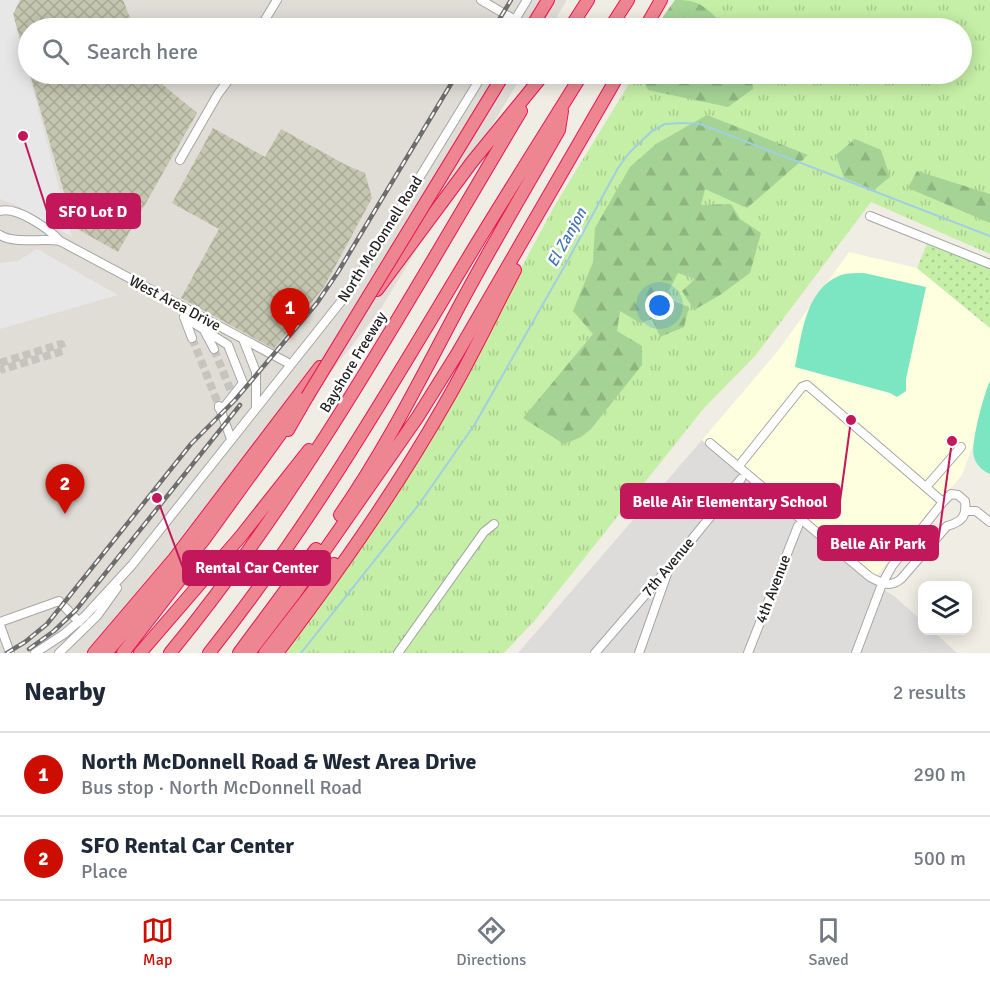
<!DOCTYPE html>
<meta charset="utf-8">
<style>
body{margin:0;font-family:Signika,sans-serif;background:#f6f6f7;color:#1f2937}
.controls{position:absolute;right:18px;bottom:18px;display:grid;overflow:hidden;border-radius:12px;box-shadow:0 3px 15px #0003}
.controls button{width:54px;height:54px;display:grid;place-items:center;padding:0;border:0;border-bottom:2px solid #e0e1e3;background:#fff;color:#1f2937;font:30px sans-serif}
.you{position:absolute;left:660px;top:306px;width:21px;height:21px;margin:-15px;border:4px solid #fff;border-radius:50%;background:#1a73e8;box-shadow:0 0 0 9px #1a73e833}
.badge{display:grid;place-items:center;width:39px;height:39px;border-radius:50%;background:#cd0d00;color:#fff;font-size:20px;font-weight:700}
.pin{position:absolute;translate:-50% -50px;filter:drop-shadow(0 2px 3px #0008)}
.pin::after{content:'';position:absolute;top:32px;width:21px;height:18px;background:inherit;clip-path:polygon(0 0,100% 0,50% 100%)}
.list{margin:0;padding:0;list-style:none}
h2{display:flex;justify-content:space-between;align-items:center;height:78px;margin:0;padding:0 24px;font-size:26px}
h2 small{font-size:20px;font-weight:400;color:#747a83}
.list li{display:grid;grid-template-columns:39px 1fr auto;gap:18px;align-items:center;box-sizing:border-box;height:84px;padding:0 24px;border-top:2px solid #e0e1e3}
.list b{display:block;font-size:22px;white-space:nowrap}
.list p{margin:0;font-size:20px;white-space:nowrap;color:#747a83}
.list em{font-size:20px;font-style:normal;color:#747a83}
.icon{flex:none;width:33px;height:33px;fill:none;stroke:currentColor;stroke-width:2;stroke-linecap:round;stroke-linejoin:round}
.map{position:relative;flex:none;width:990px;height:653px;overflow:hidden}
.search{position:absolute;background:#fff;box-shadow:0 3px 15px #0003;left:18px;right:18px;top:18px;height:66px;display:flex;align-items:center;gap:15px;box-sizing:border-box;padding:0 21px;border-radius:33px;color:#747a83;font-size:22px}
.sheet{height:246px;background:#fff}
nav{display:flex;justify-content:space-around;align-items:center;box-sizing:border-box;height:84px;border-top:2px solid #e0e1e3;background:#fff;font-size:16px;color:#747a83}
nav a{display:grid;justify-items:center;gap:3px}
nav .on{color:#cd0d00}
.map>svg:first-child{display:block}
</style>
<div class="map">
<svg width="990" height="653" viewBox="0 0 990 653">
<defs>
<pattern id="construction-cross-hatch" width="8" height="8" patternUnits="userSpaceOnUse" patternTransform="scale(1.5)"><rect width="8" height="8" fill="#c4c6af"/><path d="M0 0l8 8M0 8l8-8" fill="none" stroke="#a8aa96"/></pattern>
<pattern id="grass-tufts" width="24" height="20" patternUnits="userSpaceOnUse" patternTransform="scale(1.5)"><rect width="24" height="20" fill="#c5eea6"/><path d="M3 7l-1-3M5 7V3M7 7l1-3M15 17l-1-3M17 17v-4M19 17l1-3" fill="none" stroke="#a9cc8e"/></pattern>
<pattern id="forest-firs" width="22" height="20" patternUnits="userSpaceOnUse" patternTransform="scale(1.5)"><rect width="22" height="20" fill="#a4d395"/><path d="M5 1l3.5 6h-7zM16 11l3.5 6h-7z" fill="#8db580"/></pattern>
<pattern id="garden-dots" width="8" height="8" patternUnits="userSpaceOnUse" patternTransform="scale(1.5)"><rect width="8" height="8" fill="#c5eea6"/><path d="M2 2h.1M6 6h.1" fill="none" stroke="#a9cc8e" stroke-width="1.8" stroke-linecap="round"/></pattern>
</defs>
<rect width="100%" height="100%" fill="#f0ede4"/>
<path fill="#dddcdb" d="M 702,440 L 871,582 L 894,596 L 922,621 L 922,630 L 933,631 L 957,653 L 518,653 Z"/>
<path fill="#fdffde" d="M 849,252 L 917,268 L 990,328 L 990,399 L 962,475 L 871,582 L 702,440 L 777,352 Z"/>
<path fill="#dfddd6" d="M 0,0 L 567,0 L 550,28 L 28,28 L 28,74 L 523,74 L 380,310 L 108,653 L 0,653 Z"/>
<path fill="url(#construction-cross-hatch)" d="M 20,0 L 123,0 L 134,28 L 28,28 L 28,69 L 13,14 Z
M 30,74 L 150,74 L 197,113 L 118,252 L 74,227 Z
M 213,128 L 265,157 L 281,129 L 346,165 L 365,173 L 372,198 L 324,287 L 274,349 L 181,298 L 219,229 L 172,203 Z"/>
<path fill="url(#grass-tufts)" d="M 679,0 L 990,0 L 990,254 L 871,202 L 755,356 L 704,408 L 535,620 L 504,653 L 270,653 L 347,555 L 449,403 L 555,205 L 635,74 L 962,74 L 962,28 L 662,28 Z"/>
<path fill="url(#forest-firs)" d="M 675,0 C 701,0 705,7 723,24 L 722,28 L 655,28 Z
M 640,74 L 744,74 L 752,77 L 753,89 L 728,107 L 648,90 Z
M 707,115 L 808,155 L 747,208 L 705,189 L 701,205 L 731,204 L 740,219 L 761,233 L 750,273 L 720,295 L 694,310 L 682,291 L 695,279 L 678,273 L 665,298 L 689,307 L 684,327 L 660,337 L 652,319 L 640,323 L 620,311 L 617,331 L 642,346 L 642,365 L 591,429 L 581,437 L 564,444 L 523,418 L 593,334 L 573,311 L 593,262 L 595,228 L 630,167 L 656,144 Z
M 855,139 L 881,150 L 890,177 L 874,190 L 844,178 L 836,155 Z
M 917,171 L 990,194 L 990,223 L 908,188 Z"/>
<path fill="url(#garden-dots)" d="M 927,244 L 990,268 L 990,328 L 917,268 Z"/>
<path fill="#7ce6c3" d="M 864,273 L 926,287 L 906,379 L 906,391 L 897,397 L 890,393 L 795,367 C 802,334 805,289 841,275 C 848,273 857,273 864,273 Z
M 990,381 L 990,474 C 983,471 976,465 974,457 C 970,444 984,394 990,381 Z"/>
<path fill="#e7e7e7" d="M 0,0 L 20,0 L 13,14 L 72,237 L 18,206 L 0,199 Z
M 37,249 L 118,295 L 0,329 L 0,263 L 18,261 Z"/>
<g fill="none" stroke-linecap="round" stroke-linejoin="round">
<path stroke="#a1cfe1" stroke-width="2" d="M 301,653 L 420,503 L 475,424 L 568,260 L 618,168 L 630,152 L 652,131 L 665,124 L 683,123 L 700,124 L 990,236"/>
<path stroke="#c6c4bd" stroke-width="8" stroke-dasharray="8 4" stroke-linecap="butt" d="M 192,338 L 219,406
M 214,349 L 232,394
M 0,363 L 61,344 L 63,351 L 0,370"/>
<defs>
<path id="minor" d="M 481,0 L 515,20
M 260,28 L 277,0
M 510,28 L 527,0
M 180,160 L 218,94 L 233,74
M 0,211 C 17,206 49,229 60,241
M 870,216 L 990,264
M 0,235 C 14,244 42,238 60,241 L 290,364
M 184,317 L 228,345 L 243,383 L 225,406 L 219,408
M 184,317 L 192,338
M 205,332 L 214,349
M 243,339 L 256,372 L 256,407
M 219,406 L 231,439
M 710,443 L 870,577 C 881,583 890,588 901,579 L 947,526 C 962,522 967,516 965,501 L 958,495 L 951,494 L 943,502 L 892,566 L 882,584 L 856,653
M 738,467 L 802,387 L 807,385 L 943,502
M 926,487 L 961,447
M 966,511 L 976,511 L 990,522
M 0,622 L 59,601 L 79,622
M 0,625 L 10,653
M 35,653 L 64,634 L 85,616 L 132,565 L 351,289 L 483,74
M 59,653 L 97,616 L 117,588
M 398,653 L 484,532 L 494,524
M 595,653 L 671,565 L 741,479
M 639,653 L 668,571
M 748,653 L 798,526"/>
<path id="highway" d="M 531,28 L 548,0
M 570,28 L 588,0
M 610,28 L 628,0
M 645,28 L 661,0
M 377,290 L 472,162 L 543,75
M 288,430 L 307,397
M 340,515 C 387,447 423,374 462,301 C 493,243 527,186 559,130 L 562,111
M 94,653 L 174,559 L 320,367
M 106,653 L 203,541 L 289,422
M 123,653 L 181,578
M 140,653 L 241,536 L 309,450
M 170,653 C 307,486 411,295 521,111
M 209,653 C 303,535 379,407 456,278 C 497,209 540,142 582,74
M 239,653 L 316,549
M 249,653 L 295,593 L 417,418 L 457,354 L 619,74
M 265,653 L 334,564
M 277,653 C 337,574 394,493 443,407 C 469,363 491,316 515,270"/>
</defs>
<use href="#minor" stroke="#a6a6a6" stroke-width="10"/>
<use href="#highway" stroke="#e91651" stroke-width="14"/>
<use href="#minor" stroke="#fff" stroke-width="8"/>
<use href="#highway" stroke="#ee8692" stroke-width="12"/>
<defs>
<path id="rail" d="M 494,28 L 511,0
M 29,649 L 54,631 L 76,610 L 240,405
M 7,653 L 25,642 L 47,624 L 191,444 L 235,400 L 317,303 L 338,272 L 457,74"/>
</defs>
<use href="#rail" stroke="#6d6d6d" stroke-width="4.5"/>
<use href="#rail" stroke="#fff" stroke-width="2" stroke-dasharray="7" stroke-linecap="butt"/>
<defs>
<path id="highway-bridge" d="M 307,397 L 504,74"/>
</defs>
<use href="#highway-bridge" stroke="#e91651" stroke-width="14" stroke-linecap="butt"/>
<use href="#highway-bridge" stroke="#ee8692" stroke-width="12"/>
</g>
<g text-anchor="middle" stroke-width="5" stroke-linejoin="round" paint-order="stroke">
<g font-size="15" fill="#1f1f1f" stroke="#fff">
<text transform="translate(380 239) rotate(-58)" y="5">North McDonnell Road</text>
<text transform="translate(175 303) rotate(28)" y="5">West Area Drive</text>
<text transform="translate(353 362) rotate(-59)" y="5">Bayshore Freeway</text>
<text transform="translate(668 567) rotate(-50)" y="5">7th Avenue</text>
<text transform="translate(773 589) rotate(-69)" y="5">4th Avenue</text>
</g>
<g font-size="16" font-style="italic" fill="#4375b6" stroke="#fff">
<text transform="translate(566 237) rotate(-61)" y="6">El Zanjon</text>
</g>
</g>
<path fill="none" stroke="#c2185b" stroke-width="2" d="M23 136L47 211M851 420L840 501M952 441L938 543M157 498L183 568"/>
<g fill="#c2185b" stroke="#fff" stroke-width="2">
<circle cx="23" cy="136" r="6"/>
<circle cx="851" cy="420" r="6"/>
<circle cx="952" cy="441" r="6"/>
<circle cx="157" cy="498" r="6"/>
</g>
<g fill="#c2185b" stroke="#c2185b" stroke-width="2">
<rect x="47" y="194" width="93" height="34" rx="6"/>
<rect x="621" y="484" width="219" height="34" rx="6"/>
<rect x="818" y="526" width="120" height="34" rx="6"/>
<rect x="183" y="551" width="147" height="34" rx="6"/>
</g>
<g font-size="16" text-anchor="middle" font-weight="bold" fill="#fff">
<text x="93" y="217">SFO Lot D</text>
<text x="730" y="507">Belle Air Elementary School</text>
<text x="878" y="549">Belle Air Park</text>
<text x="257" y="573">Rental Car Center</text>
</g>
</svg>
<div class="controls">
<button><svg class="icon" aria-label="layers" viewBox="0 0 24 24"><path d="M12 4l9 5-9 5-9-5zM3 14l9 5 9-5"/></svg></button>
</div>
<div class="you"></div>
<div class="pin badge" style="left:290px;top:338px">1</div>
<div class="pin badge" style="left:65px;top:514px">2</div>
<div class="search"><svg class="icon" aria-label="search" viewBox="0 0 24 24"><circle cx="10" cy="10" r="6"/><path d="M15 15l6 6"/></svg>Search here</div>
</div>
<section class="sheet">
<h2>Nearby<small>2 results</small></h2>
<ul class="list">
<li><span class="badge">1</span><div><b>North McDonnell Road &amp; West Area Drive</b><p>Bus stop · North McDonnell Road</p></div><em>290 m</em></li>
<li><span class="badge">2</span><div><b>SFO Rental Car Center</b><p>Place</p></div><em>500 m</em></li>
</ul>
</section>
<nav>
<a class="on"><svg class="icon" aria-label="map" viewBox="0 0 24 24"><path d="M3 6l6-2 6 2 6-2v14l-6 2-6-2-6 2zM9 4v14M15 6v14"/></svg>Map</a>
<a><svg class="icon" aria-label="directions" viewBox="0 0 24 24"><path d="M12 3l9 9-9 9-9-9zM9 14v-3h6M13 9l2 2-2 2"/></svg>Directions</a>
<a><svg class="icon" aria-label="saved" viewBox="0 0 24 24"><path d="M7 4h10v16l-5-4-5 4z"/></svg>Saved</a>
</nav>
